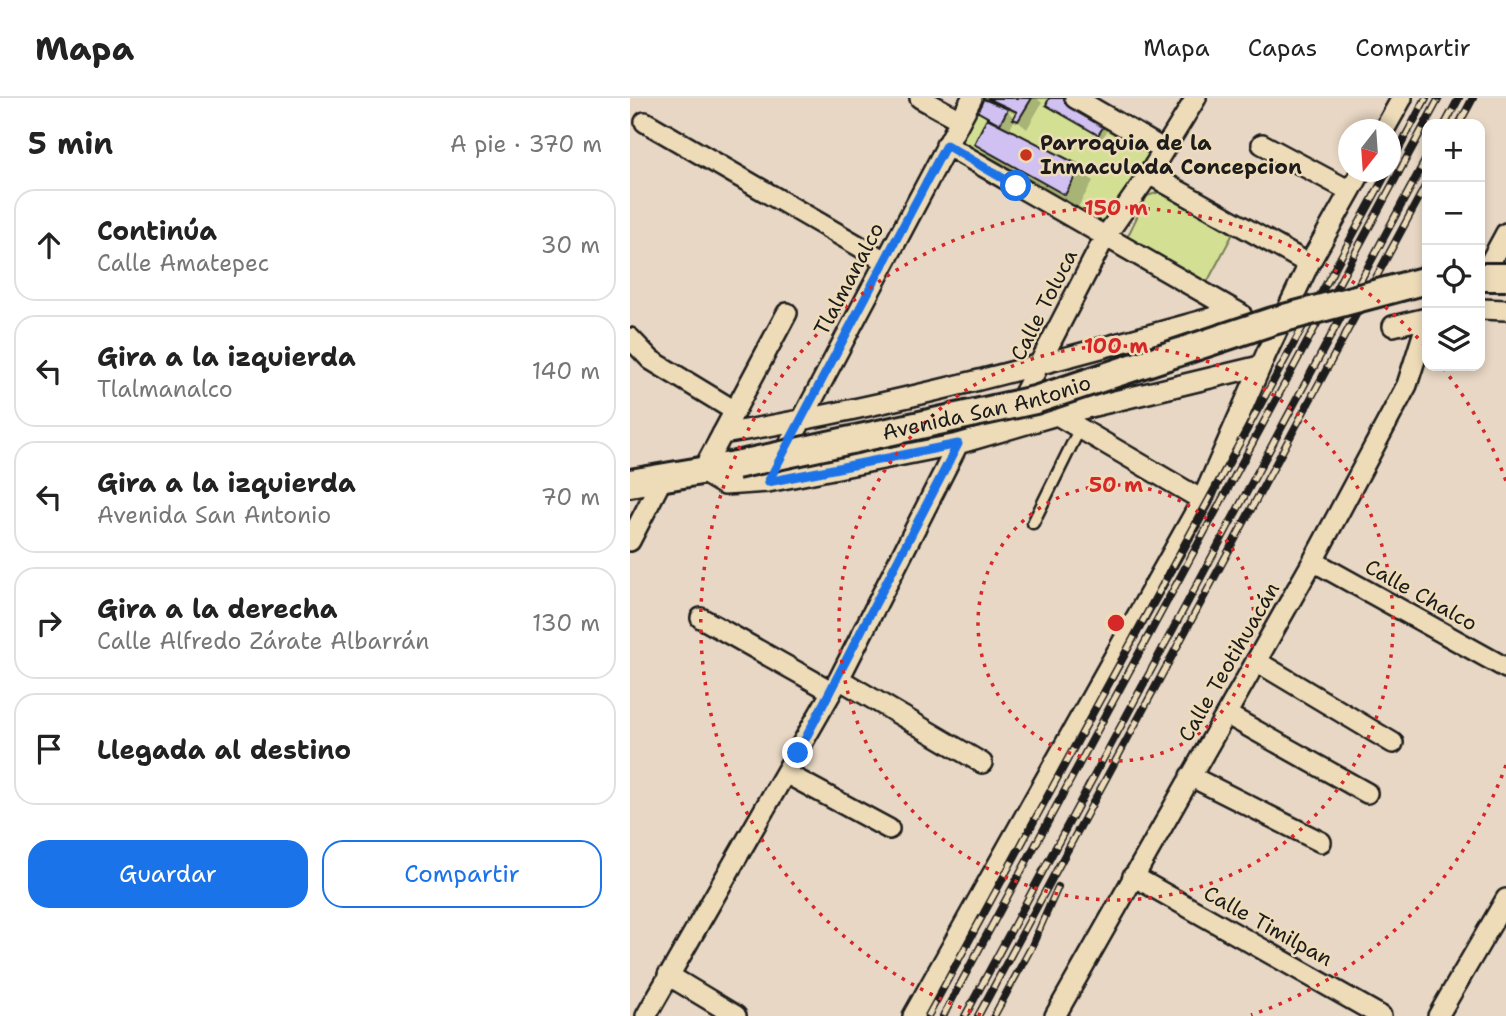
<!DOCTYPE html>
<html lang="es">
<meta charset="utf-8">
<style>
body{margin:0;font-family:"Shantell Sans",sans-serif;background:#f6f6f6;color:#222}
.controls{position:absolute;right:21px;top:21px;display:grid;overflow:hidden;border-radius:14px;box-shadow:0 4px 10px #0003}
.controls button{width:63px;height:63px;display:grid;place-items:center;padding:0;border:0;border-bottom:2px solid #e0e0e0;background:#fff;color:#222;font:35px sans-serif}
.compass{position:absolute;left:708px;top:21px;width:63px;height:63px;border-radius:50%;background:#fff;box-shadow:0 4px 10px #0003;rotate:197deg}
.stop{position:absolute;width:21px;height:21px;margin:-16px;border:5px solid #1a73e8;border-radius:50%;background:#fff}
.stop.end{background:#1a73e8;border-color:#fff;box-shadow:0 2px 7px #0008}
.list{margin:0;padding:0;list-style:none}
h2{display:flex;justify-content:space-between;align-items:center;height:91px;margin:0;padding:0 28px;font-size:30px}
h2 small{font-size:23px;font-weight:400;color:#767676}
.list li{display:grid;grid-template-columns:46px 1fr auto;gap:21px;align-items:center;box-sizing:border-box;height:112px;margin:0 14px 14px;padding:0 14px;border:2px solid #e0e0e0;border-radius:21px}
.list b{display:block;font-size:26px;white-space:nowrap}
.list p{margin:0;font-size:23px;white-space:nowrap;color:#767676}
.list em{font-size:23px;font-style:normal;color:#767676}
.actions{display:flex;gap:14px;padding:21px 28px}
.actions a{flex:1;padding:16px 0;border:2px solid #1a73e8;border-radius:21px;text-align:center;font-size:24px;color:#1a73e8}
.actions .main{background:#1a73e8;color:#fff}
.icon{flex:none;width:38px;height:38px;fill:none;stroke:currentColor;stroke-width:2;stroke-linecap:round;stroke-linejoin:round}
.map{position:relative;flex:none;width:876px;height:918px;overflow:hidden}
header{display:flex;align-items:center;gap:42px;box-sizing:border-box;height:98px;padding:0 35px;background:#fff;border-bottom:2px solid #e0e0e0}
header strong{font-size:33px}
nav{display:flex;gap:38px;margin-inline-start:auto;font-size:24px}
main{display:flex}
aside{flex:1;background:#fff}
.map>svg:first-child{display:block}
</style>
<header>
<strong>Mapa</strong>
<nav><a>Mapa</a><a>Capas</a><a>Compartir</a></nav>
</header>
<main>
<aside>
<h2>5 min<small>A pie · 370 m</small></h2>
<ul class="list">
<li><svg class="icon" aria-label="ahead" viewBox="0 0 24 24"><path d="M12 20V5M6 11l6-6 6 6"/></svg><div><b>Continúa</b><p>Calle Amatepec</p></div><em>30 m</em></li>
<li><svg class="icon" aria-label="left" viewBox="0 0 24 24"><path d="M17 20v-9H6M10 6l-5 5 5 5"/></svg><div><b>Gira a la izquierda</b><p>Tlalmanalco</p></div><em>140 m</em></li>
<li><svg class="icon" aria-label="left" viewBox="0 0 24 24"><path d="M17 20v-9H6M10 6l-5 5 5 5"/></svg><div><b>Gira a la izquierda</b><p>Avenida San Antonio</p></div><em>70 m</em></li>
<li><svg class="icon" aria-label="right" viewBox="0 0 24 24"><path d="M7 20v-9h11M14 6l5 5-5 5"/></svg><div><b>Gira a la derecha</b><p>Calle Alfredo Zárate Albarrán</p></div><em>130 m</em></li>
<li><svg class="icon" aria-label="arrive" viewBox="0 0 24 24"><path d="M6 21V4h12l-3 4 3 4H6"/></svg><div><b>Llegada al destino</b></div></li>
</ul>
<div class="actions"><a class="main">Guardar</a><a>Compartir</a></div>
</aside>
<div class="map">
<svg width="876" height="918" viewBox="0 0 876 918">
<rect width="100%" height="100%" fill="#e8d7c4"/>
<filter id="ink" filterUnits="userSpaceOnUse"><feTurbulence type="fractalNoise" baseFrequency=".0143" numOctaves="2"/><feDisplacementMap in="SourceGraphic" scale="14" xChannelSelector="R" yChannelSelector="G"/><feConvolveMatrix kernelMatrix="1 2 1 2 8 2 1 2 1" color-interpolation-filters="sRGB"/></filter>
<g filter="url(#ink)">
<path fill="#d3e094" stroke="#787e58" stroke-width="2" d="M 350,0 L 442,0 L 531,54 L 473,133 L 320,49 Z
M 535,92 L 606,130 L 573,192 L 494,146 L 517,98 Z"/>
<path fill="#0003" d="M 354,0 L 407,0 L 412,5 L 397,31 L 385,21 L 387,17 L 377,12 L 385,21 L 379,33 L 450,70 L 463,83 L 448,109 L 359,59 L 346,46 L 358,22 L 347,12 Z
M 419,0 L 506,39 L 502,45 L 479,31 L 472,40 L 421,10 L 418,7 Z"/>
<path fill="#d1c1f2" stroke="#1c1c1c" stroke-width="2" d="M 351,0 L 378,11 L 370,26 L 345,12 Z
M 357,0 L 402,0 L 388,23 L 383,21 L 387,14 Z
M 419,0 L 445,0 L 503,34 L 498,42 L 474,28 L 468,37 L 416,7 Z
M 357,20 L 451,68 L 435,97 L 344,46 Z"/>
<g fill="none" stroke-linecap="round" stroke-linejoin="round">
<defs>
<path id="lane" d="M 403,425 L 450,330"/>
<path id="street" d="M 290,0 L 330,22
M 445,0 L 533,51
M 15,24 L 253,162
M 754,32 L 772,0
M 632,46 L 720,93
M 316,47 L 611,216
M 519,76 L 679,166
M 850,183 L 876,135
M 850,211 L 876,212
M 157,215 L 72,374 L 94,387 L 138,384 L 328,346 L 427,317 L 630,268
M 763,228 L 797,220
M 0,240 L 21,262 L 105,313
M 385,313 L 475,139 L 519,76 L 566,0
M 427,317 L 572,402
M 92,336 C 266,308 436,260 606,213
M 149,365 L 342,0
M 0,443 L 32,381
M 683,463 L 876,570
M 71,520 L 201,593
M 626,563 L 763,645
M 209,581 L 352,665
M 596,616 L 737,695
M 157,676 L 259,731
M 560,678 L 691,744
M 503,778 L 751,918
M 38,877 L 106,918
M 16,918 L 209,581 L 328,346
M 283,918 L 572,402 L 637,254 L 679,166 L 731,74
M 425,918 L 683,463 L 777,287 L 797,224
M 808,918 L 876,801"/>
<path id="secondary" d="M 0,385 L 106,367"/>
</defs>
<use href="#lane" stroke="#1c1c1c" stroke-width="15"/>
<use href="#street" stroke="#1c1c1c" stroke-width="24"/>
<use href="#secondary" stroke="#1c1c1c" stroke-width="32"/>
<use href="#lane" stroke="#eedcb9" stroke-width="10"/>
<use href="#street" stroke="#eedcb9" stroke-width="19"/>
<use href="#secondary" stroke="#eedcb9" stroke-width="26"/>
<defs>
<path id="rail" d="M 815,26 L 829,0
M 829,26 L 843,0
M 760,67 L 796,0
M 298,918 L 757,74
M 313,918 L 809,0
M 335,918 L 797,59
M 348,918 L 797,85
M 364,918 L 401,850 L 428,789"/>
</defs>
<use href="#rail" stroke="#1c1c1c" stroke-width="8"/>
<use href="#rail" stroke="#eedcb9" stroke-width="5" stroke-dasharray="16" stroke-linecap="butt"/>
<defs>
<g id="secondary-bridge">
<path d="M 850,179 L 876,179"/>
<path id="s1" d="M 106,367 L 405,302 L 643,223 L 797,182"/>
</g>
</defs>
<use href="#secondary-bridge" stroke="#1c1c1c" stroke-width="32" stroke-linecap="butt"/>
<use href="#secondary-bridge" stroke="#eedcb9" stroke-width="26"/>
</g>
</g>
<g fill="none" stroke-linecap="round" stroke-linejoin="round" filter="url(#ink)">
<path stroke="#1a73e8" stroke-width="9" d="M 168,655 L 328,346 L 138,384 L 316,47 L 386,88"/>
</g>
<g fill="none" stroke="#d62828" stroke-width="3.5" stroke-dasharray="3.5 7">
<circle cx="486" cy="525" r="138"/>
<circle cx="486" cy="525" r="277"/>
<path d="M876 667A415 415 0 0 1 621 917M351 917A415 415 0 1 1 797 250M813 270A415 415 0 0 1 876 383"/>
</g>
<circle fill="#c8321e" stroke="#eedcb9" stroke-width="2.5" cx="396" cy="57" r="7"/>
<g text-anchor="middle" stroke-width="5" stroke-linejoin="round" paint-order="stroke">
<g font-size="21" font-weight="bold" fill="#1c1c1c" stroke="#eedcb9" text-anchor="start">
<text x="410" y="52">Parroquia de la<tspan x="410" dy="24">Inmaculada Concepcion</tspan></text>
</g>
<g font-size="21" fill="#1c1c1c" stroke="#eedcb9">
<text transform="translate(219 181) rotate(-62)" y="7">Tlalmanalco</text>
<text transform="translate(414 207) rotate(-63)" y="7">Calle Toluca</text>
<text dy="7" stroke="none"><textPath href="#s1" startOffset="257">Avenida San Antonio</textPath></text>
<text transform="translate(791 497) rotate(29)" y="7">Calle Chalco</text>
<text transform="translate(599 564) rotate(-60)" y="7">Calle Teotihuacán</text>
<text transform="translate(638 828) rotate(29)" y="7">Calle Timilpan</text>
</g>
</g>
<circle cx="486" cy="525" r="10" fill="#d62828" stroke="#eedcb9" stroke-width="3.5"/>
<g font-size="21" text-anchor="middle" font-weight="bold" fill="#d62828" stroke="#eedcb9" stroke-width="5" stroke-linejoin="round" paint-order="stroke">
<text x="486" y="117">150 m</text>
<text x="486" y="255">100 m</text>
<text x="486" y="394">50 m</text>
</g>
</svg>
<div class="controls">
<button>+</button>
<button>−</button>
<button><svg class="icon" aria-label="locate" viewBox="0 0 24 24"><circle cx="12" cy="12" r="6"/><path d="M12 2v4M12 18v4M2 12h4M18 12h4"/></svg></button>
<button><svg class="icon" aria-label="layers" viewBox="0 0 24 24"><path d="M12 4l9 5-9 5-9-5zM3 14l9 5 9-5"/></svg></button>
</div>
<svg class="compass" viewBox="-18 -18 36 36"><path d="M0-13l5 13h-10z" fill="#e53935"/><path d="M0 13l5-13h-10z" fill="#767676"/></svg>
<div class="stop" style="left:386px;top:88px"></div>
<div class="stop end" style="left:168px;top:655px"></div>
</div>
</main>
